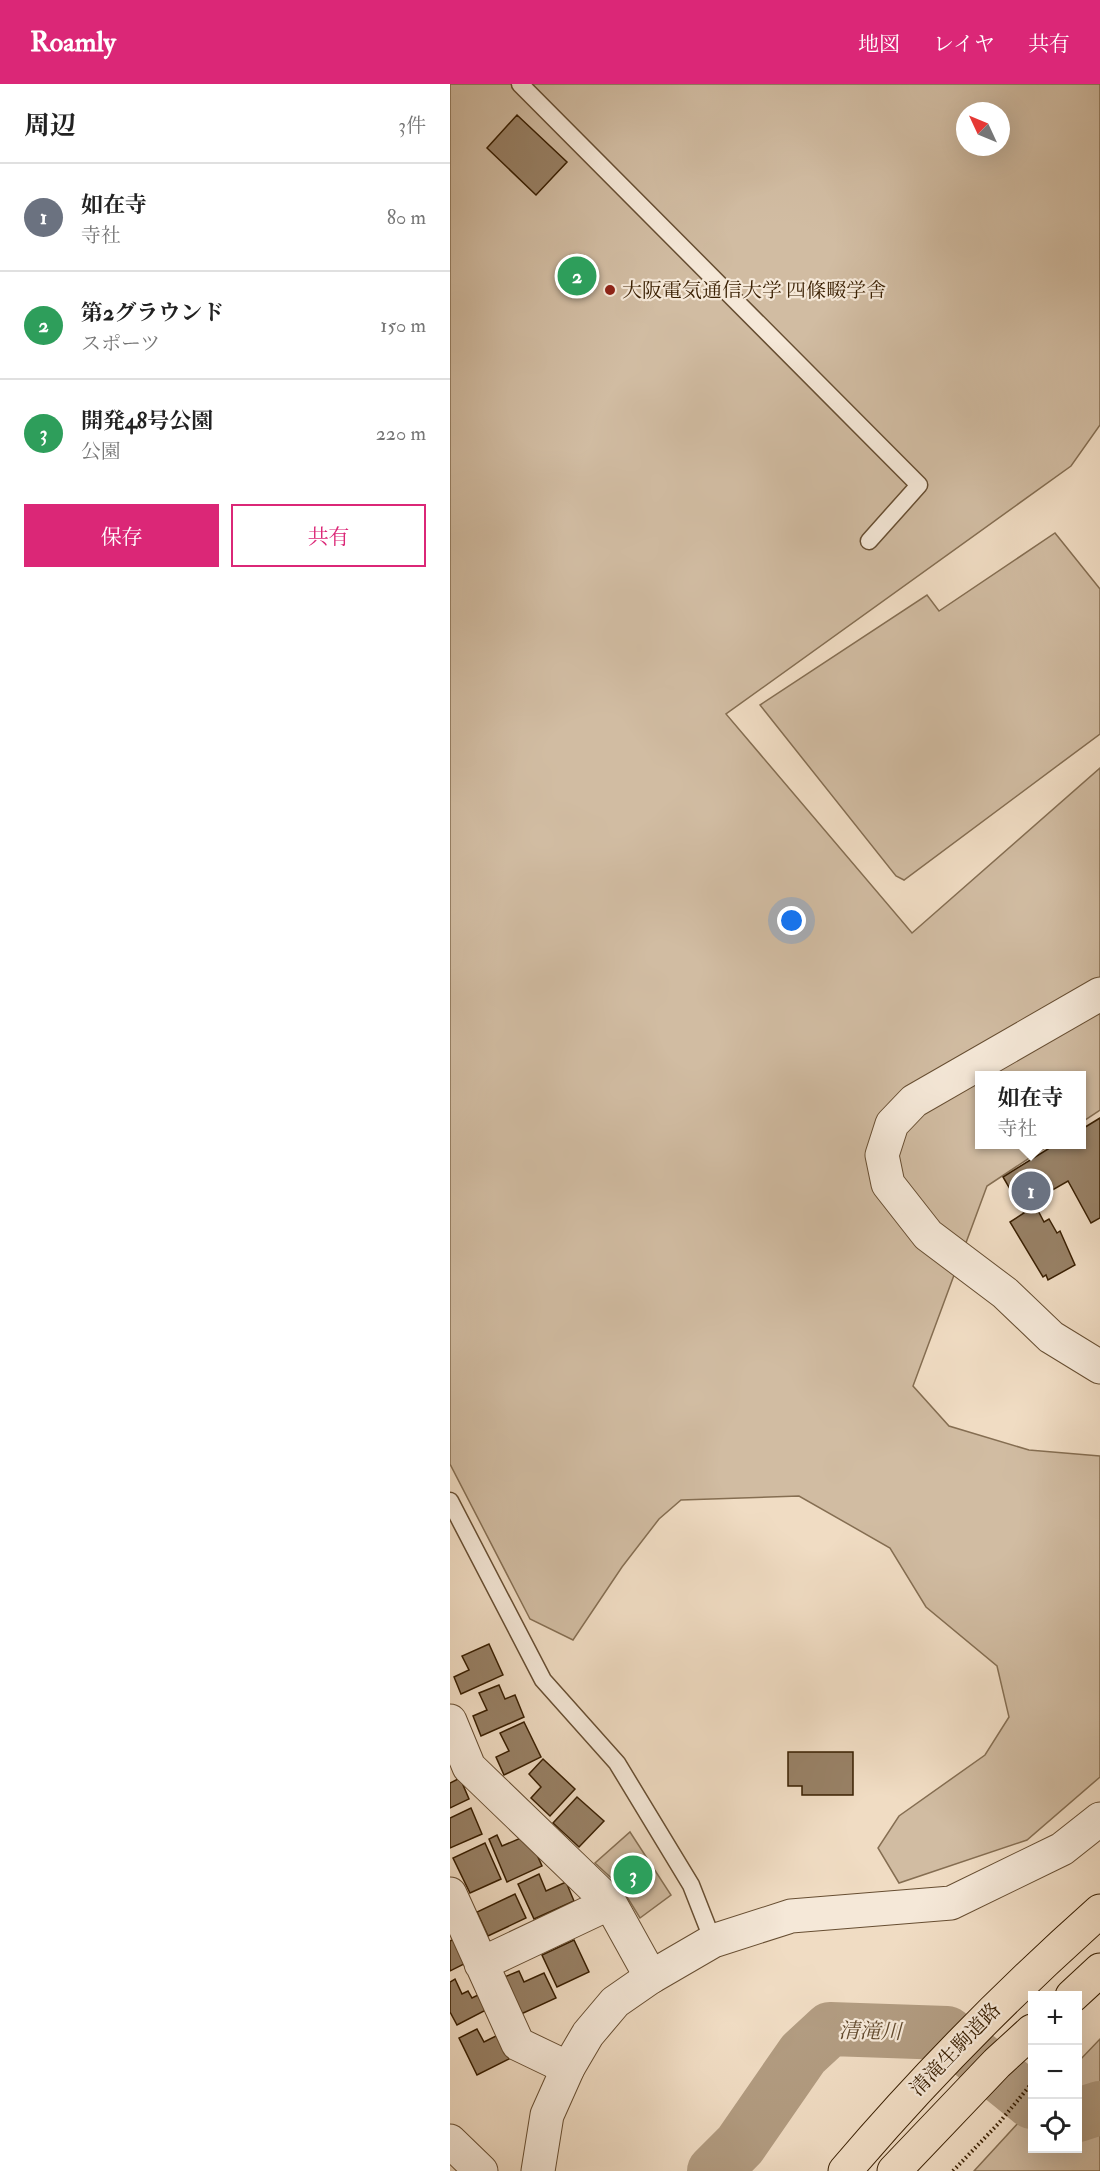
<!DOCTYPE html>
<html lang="ja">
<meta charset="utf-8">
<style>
body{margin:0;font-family:"IM FELL Double Pica","Noto Serif JP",serif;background:#f6f6f6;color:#222}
.controls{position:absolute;right:18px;bottom:18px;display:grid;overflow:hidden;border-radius:0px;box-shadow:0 6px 24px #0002}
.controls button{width:54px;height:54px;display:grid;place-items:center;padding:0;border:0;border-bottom:2px solid #e0e0e0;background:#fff;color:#222;font:30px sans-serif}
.compass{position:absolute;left:506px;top:18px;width:54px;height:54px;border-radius:50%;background:#fff;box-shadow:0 6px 24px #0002;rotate:314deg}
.you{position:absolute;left:342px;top:837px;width:21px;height:21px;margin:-15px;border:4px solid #fff;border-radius:50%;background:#1a73e8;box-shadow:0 0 0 9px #1a73e833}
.badge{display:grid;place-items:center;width:39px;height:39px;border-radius:50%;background:#db2777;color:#fff;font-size:20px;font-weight:700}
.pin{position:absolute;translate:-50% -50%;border:3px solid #fff;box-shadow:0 2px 6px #0006}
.popup{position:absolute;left:525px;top:987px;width:111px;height:78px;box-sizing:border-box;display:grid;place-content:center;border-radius:0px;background:#fff;filter:drop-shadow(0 2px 4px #0005);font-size:20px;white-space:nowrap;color:#767676}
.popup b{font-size:22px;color:#222}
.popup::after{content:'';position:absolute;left:50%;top:100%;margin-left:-12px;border:12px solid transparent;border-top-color:#fff}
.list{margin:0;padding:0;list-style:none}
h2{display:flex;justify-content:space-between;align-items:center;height:78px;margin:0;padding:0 24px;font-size:26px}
h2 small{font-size:20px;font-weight:400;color:#767676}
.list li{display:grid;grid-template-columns:39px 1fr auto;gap:18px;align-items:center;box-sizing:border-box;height:108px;padding:0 24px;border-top:2px solid #e0e0e0}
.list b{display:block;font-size:22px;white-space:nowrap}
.list p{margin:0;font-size:20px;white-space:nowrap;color:#767676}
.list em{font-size:20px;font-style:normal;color:#767676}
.actions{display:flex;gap:12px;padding:18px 24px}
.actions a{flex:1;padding:14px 0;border:2px solid #db2777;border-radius:0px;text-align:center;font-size:21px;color:#db2777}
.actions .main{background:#db2777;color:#fff}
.icon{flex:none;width:33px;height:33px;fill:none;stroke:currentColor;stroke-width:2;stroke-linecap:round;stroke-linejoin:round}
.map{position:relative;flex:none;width:650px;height:2087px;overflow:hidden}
header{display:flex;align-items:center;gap:36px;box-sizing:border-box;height:84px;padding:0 30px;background:#db2777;color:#fff}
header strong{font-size:28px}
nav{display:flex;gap:33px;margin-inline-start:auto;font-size:21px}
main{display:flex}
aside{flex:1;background:#fff}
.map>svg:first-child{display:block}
</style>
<header>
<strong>Roamly</strong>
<nav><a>地図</a><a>レイヤ</a><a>共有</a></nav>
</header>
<main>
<aside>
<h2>周辺<small>3件</small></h2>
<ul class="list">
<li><span class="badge" style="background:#6b7280">1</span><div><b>如在寺</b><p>寺社</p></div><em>80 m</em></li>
<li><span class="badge" style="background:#2e9e5b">2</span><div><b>第2グラウンド</b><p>スポーツ</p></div><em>150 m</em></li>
<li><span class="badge" style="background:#2e9e5b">3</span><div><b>開発48号公園</b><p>公園</p></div><em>220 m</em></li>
</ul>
<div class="actions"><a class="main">保存</a><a>共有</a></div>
</aside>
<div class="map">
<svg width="650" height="2087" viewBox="0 0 650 2087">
<rect width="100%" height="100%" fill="#f0dcc3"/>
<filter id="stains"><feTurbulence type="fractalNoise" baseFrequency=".00333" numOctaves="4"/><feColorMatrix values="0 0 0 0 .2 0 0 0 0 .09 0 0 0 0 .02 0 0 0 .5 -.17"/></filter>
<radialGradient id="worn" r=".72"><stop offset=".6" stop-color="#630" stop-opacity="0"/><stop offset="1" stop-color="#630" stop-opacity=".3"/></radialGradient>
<path fill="#d1bca2" stroke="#856e52" stroke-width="1.5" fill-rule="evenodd" d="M 0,0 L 650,0 L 650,341 L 621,382 L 276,630 L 462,849 L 650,684 L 650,1026 L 632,1038 L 632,992 L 530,992 L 530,1060 L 599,1061 L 537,1102 L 463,1302 L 499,1342 L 579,1366 L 650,1372 L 650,1693 L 577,1756 L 449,1799 L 428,1764 L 449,1732 L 535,1671 L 559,1633 L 547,1582 L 476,1523 L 440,1464 L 349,1412 L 231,1416 L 209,1435 L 172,1483 L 123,1556 L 80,1535 L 0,1380 ZM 515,27 L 551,27 L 551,63 L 515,63 Z
M 605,449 L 650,505 L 650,650 L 454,796 L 446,792 L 310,621 L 477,511 L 489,527 Z
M 180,1748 L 221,1811 L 190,1834 L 171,1803 L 145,1779 Z
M 650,1955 L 650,2087 L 524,2087 L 582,2024 L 582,2064 L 628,2064 L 628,1978 Z"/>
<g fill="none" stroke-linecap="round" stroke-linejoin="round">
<path stroke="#b29c81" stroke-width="54" d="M 628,2031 L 650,2024
M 264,2087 L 290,2061 L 353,1970 L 380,1945 L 497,1949 L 582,2018"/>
</g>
<path fill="#988166" stroke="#391f02" stroke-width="1.5" d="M 67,31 L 117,78 L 86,111 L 37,64 Z
M 650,1034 L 650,1134 L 641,1139 L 618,1097 L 583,1117 L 594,1138 L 599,1135 L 607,1149 L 610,1147 L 625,1181 L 598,1196 L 596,1191 L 593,1193 L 560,1138 L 574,1129 L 553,1093 L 606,1060 L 632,1060 L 632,1045 Z
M 39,1560 L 53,1591 L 11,1610 L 4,1593 L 19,1586 L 12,1572 Z
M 49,1601 L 55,1615 L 65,1611 L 74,1633 L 31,1652 L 23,1632 L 37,1626 L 29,1609 Z
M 74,1638 L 91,1673 L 54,1691 L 46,1673 L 59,1667 L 50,1649 Z
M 338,1668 L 403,1668 L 403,1711 L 352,1711 L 352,1702 L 338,1702 Z
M 93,1675 L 125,1705 L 100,1732 L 81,1714 L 91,1703 L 79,1690 Z
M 10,1694 L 19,1715 L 0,1724 L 0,1699 Z
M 127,1713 L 154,1737 L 129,1763 L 103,1739 Z
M 21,1724 L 32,1750 L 0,1764 L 0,1734 Z
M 47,1751 L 52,1762 L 78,1751 L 92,1782 L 57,1798 L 39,1755 Z
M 35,1759 L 51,1795 L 20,1809 L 3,1774 Z
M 89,1790 L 96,1807 L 116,1798 L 124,1817 L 84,1835 L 68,1800 Z
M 65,1810 L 76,1834 L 38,1852 L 27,1828 Z
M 4,1855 L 16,1879 L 0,1887 L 0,1857 Z
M 124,1856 L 139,1888 L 107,1903 L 92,1871 Z
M 69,1887 L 74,1898 L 94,1889 L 106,1914 L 69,1931 L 52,1894 Z
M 5,1895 L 12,1910 L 18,1907 L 22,1914 L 28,1911 L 36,1926 L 7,1941 L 0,1928 L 0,1898 Z
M 27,1945 L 34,1958 L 48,1951 L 59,1975 L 27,1991 L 9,1954 Z"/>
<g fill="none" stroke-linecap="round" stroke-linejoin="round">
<defs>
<path id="service" d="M 70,0 L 469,401 L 419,457
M 0,1417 L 93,1596 L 167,1679 L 241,1801 L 263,1857"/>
<path id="minor" d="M 650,910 L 464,1017 L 442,1040 L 432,1071 L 438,1100 L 478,1151 L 555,1209 L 601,1253 L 650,1283
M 0,1637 L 19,1683 L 160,1819 L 201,1893
M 0,1810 L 68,1960 L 118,1984
M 31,1880 L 160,1819
M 0,2057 L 31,2087"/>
<path id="tertiary" d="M 88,2087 L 97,2031 L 118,1984 L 138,1950 L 165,1918 L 201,1893 L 263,1857 L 341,1832 L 501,1819 L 612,1765 L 650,1735"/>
<path id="trunk" d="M 622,1912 L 650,1886
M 395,2087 C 474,1994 559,1908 650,1827
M 444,2087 L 547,1979 L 582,1947"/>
</defs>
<use href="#service" stroke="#674e32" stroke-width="19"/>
<use href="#minor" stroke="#674e32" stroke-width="35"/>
<use href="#tertiary" stroke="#674e32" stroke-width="35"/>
<use href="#trunk" stroke="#391f02" stroke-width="35"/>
<path stroke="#391f02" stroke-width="4" stroke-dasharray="1.5 3" stroke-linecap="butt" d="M 503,2087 L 549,2039 L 582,1999"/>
<use href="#service" stroke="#f5e8d8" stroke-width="16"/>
<use href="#minor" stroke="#f5e8d8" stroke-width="33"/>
<use href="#tertiary" stroke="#f5e8d8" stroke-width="33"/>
<use href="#trunk" stroke="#f0dcc3" stroke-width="33"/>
</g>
<circle fill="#8f2418" stroke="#f5e8d8" stroke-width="2" cx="160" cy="206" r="6"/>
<g text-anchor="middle" stroke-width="4.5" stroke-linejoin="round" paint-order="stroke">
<g font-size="20" fill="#391f02" stroke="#f5e8d8" text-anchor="start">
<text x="172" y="213">大阪電気通信大学 四條畷学舎</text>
</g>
<g font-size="20" fill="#391f02" stroke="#f5e8d8">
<text transform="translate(505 1965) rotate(-46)" y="7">清滝生駒道路</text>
</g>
<g font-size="21" font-style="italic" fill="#634b2e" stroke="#f5e8d8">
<text transform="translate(420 1947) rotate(1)" y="7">清滝川</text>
</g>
</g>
<rect width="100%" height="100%" filter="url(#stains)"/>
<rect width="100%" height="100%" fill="url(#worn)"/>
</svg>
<div class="controls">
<button>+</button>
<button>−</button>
<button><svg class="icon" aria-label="locate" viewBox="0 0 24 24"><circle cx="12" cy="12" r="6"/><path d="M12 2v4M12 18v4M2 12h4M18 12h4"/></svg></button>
</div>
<svg class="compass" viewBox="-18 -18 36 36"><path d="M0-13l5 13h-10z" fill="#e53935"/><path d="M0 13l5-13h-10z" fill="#767676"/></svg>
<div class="you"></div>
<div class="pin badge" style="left:581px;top:1107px;background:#6b7280">1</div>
<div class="popup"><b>如在寺</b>寺社</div>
<div class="pin badge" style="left:127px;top:192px;background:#2e9e5b">2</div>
<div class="pin badge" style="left:183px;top:1791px;background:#2e9e5b">3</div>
</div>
</main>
